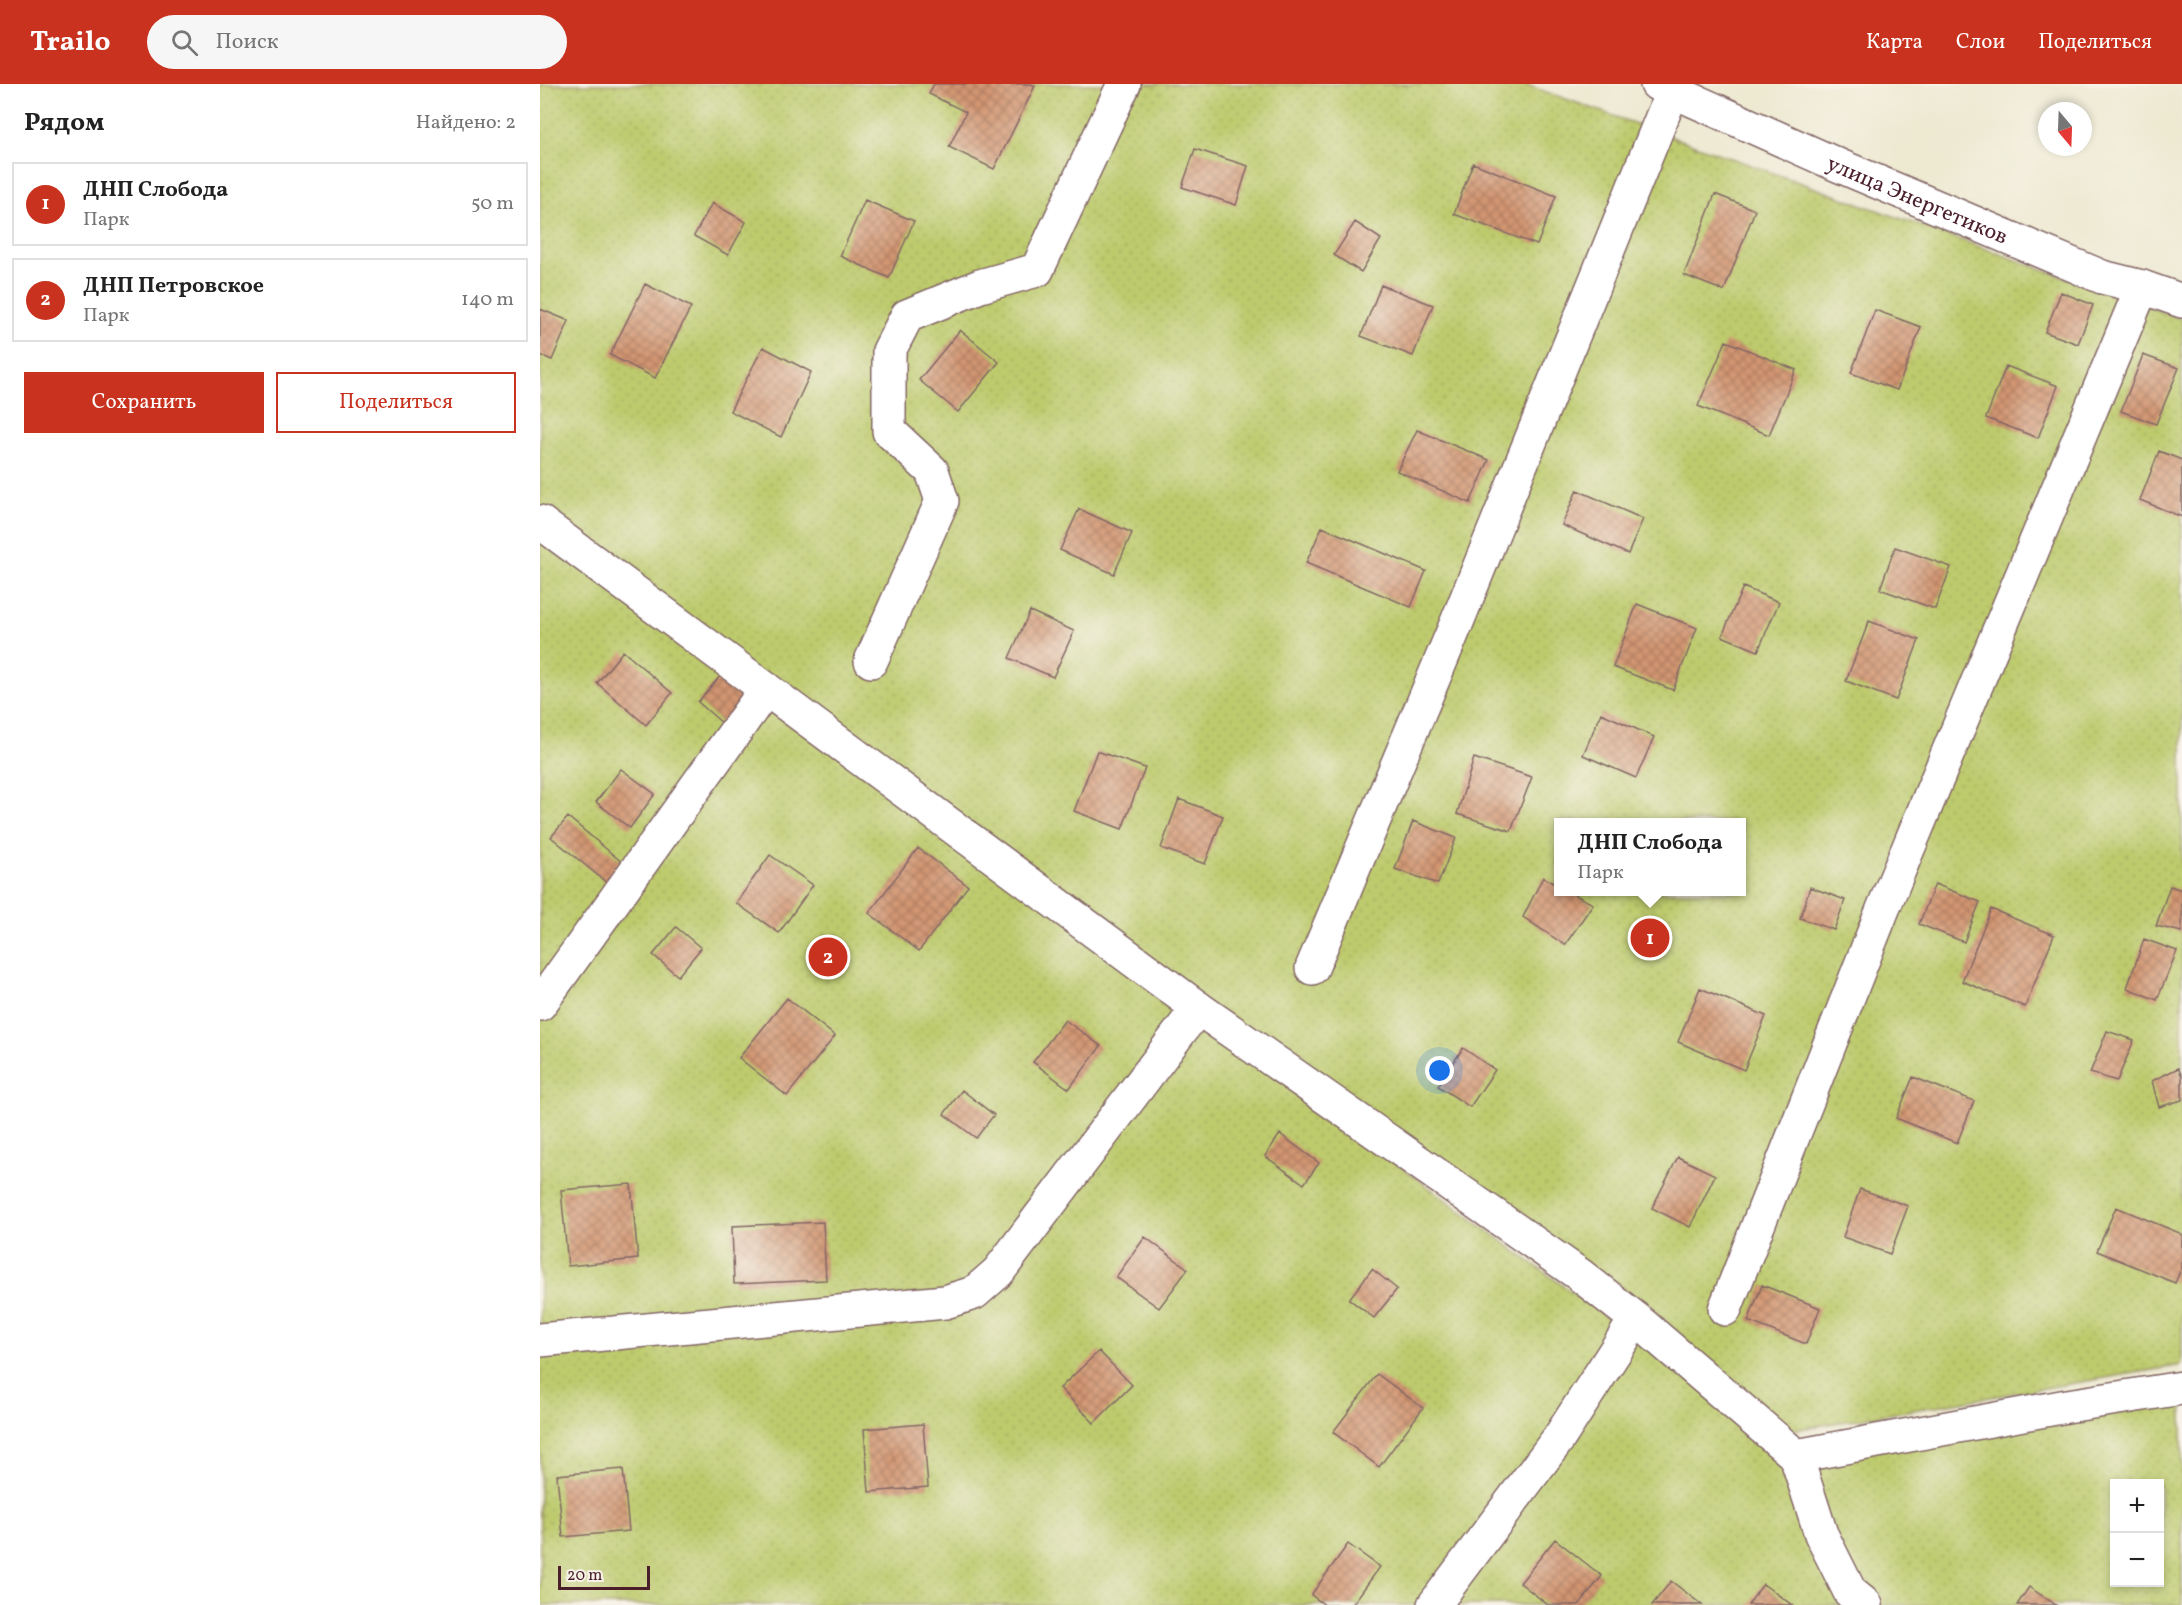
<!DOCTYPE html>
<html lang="ru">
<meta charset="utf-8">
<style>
body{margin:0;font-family:Vollkorn,serif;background:#f6f6f6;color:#222}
.controls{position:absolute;right:18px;bottom:18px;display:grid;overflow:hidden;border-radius:0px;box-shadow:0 3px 9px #0003}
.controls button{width:54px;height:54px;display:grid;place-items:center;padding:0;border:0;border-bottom:2px solid #e0e0e0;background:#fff;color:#222;font:30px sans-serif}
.compass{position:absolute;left:1498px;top:18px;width:54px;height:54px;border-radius:50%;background:#fff;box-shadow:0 3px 9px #0003;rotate:161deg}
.scale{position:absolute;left:18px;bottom:15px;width:92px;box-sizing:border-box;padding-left:6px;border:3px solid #4a1f2b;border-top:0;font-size:16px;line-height:21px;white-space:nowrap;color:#4a1f2b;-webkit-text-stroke:4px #f7f3e8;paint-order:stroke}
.you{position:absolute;left:900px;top:987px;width:21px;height:21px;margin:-15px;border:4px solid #fff;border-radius:50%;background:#1a73e8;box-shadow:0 0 0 9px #1a73e833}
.badge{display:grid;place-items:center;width:39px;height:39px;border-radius:50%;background:#c8321e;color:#fff;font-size:20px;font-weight:700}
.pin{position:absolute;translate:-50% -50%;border:3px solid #fff;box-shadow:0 2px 6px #0006}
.popup{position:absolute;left:1014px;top:734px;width:192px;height:78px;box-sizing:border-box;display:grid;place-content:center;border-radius:0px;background:#fff;filter:drop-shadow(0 2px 4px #0005);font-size:20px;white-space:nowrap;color:#767676}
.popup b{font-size:22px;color:#222}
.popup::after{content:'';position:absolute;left:50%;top:100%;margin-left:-12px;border:12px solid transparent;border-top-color:#fff}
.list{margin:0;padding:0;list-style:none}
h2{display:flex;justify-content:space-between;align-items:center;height:78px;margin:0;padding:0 24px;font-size:26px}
h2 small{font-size:20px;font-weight:400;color:#767676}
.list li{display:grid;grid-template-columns:39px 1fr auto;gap:18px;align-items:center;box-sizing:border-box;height:84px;margin:0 12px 12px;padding:0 12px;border:2px solid #e0e0e0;border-radius:0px}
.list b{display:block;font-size:22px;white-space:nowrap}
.list p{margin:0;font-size:20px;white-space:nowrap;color:#767676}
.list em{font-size:20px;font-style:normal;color:#767676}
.actions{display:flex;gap:12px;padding:18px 24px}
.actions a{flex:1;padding:14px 0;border:2px solid #c8321e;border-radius:0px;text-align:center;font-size:21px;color:#c8321e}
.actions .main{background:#c8321e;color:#fff}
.icon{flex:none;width:33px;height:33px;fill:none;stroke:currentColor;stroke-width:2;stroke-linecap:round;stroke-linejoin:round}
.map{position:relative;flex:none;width:1642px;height:1521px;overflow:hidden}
header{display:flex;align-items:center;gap:36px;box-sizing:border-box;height:84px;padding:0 30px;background:#c8321e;color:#fff}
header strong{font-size:28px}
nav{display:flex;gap:33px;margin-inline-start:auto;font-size:21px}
.search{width:420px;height:54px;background:#f6f6f6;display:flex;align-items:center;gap:15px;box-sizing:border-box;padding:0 21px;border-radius:33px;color:#767676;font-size:22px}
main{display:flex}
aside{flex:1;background:#fff}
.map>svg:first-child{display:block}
</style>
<header>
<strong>Trailo</strong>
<div class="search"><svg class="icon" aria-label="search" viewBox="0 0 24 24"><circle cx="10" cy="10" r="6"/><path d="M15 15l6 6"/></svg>Поиск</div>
<nav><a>Карта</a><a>Слои</a><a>Поделиться</a></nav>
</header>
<main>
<aside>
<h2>Рядом<small>Найдено: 2</small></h2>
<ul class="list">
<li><span class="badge">1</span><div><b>ДНП Слобода</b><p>Парк</p></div><em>50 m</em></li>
<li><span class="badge">2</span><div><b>ДНП Петровское</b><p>Парк</p></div><em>140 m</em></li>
</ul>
<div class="actions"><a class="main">Сохранить</a><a>Поделиться</a></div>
</aside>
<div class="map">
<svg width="1642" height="1521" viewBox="0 0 1642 1521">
<defs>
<pattern id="garden-dots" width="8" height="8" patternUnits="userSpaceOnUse" patternTransform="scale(1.5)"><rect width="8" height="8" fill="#bdcb6d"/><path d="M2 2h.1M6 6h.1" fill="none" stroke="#a4ae5f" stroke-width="1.8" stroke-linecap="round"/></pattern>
<pattern id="building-cross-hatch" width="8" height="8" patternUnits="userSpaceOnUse" patternTransform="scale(1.5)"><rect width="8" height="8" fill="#d29672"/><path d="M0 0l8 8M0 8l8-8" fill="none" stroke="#ac7a5e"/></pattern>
</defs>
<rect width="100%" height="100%" fill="#f7f3e8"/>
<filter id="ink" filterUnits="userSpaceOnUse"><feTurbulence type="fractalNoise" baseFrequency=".0167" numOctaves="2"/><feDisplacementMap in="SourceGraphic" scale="12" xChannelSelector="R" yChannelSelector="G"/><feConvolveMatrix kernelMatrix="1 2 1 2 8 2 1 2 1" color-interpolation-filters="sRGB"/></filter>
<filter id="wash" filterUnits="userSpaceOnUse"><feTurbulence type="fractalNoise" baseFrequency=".008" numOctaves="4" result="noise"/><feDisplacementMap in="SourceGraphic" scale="24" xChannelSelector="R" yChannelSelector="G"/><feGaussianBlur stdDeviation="1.35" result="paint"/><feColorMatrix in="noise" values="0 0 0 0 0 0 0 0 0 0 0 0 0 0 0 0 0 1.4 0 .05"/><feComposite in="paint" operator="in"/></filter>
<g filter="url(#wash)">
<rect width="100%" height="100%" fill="#eee9d1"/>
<path fill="url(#garden-dots)" stroke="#84754c" stroke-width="1.5" fill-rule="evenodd" d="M 0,0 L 984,0 L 1642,235 L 1642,1281 L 1247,1347 L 0,427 ZM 1018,738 L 1202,738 L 1202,808 L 1018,808 Z
M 0,451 L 1240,1361 L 1642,1295 L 1642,1521 L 0,1521 ZM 1574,1400 L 1620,1400 L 1620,1498 L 1574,1498 Z"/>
<g id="blocks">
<path fill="url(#building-cross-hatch)" d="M 394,0 L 491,0 L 495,2 L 454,85 L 409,63 L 426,28 L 389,10 Z
M 655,65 L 708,82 L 696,121 L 642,103 Z
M 933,79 L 1016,112 L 997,161 L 914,130 Z
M 1175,110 L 1215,126 L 1184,207 L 1144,191 Z
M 325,116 L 374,137 L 349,194 L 300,172 Z
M 172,119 L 206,138 L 188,171 L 154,152 Z
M 815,138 L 841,155 L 821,188 L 794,171 Z
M 105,200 L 151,223 L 115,294 L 70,271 Z
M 841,201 L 893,221 L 873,272 L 821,252 Z
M 1521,208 L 1553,221 L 1538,260 L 1505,248 Z
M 0,225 L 29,237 L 12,276 L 0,271 Z
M 1335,226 L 1381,243 L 1357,306 L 1311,289 Z
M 420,246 L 459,278 L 418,328 L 379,296 Z
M 1186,257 L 1256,286 L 1229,351 L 1158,322 Z
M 223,263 L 271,288 L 241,353 L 190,327 Z
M 1603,271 L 1639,284 L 1616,340 L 1581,327 Z
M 1466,282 L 1518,302 L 1498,354 L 1446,334 Z
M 877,346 L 949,376 L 930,419 L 857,387 Z
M 1619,367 L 1642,376 L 1642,433 L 1600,416 Z
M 1037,406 L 1103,435 L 1088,470 L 1022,441 Z
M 539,425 L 592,449 L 574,490 L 520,466 Z
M 782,443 L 886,487 L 871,523 L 766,479 Z
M 1355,463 L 1411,483 L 1395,525 L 1340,505 Z
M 1203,503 L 1239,518 L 1218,567 L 1182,552 Z
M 1097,520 L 1157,544 L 1133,606 L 1073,583 Z
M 490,527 L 534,547 L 513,593 L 469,574 Z
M 1329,537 L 1379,556 L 1356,616 L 1306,597 Z
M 83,567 L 132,609 L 106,641 L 57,599 Z
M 181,591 L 206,612 L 183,640 L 158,618 Z
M 1061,629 L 1114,653 L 1096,694 L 1043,671 Z
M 557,667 L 605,684 L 582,745 L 534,727 Z
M 934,674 L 992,693 L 971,747 L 917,730 Z
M 81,685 L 115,710 L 90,744 L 56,718 Z
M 639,715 L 683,732 L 665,780 L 621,764 Z
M 28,733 L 83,779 L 67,799 L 11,753 Z
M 873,737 L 916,754 L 898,800 L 855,785 Z
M 378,764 L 428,802 L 379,867 L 329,829 Z
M 230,771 L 273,801 L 239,849 L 196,819 Z
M 1003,793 L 1018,802 L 1018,808 L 1029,808 L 1053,820 L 1025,861 L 983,833 Z
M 1395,800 L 1440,818 L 1424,858 L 1379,840 Z
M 1630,802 L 1642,806 L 1642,848 L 1616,842 Z
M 1270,803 L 1305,816 L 1294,846 L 1260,834 Z
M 1451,825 L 1514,851 L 1485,923 L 1422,897 Z
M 136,843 L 161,864 L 138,892 L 113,871 Z
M 1604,855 L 1637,867 L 1617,916 L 1587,904 Z
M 1160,904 L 1226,932 L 1204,986 L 1138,958 Z
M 247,914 L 295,952 L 247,1012 L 199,974 Z
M 525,936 L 561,962 L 529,1005 L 493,978 Z
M 1567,947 L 1594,956 L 1577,997 L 1550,989 Z
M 923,964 L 955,986 L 930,1023 L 898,1002 Z
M 1638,984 L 1642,992 L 1642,1016 L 1619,1023 L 1612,997 Z
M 1373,993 L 1434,1017 L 1417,1059 L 1356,1034 Z
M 422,1006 L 454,1031 L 436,1054 L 404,1030 Z
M 740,1050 L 779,1079 L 764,1100 L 725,1072 Z
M 1138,1073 L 1175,1091 L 1150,1143 L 1112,1124 Z
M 91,1100 L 98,1175 L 28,1182 L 21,1106 Z
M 1320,1105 L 1368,1122 L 1350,1170 L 1303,1153 Z
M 1576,1123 L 1642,1150 L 1642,1183 L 1635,1199 L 1557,1167 Z
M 283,1138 L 286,1196 L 194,1200 L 192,1142 Z
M 605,1153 L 648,1185 L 619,1224 L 576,1193 Z
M 832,1185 L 857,1205 L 834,1234 L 809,1215 Z
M 1222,1201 L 1280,1224 L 1266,1260 L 1208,1237 Z
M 559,1267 L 592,1301 L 554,1339 L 520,1304 Z
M 837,1290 L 883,1324 L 839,1383 L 793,1348 Z
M 383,1340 L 388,1403 L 329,1408 L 324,1345 Z
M 83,1385 L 89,1447 L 23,1453 L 17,1391 Z
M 1015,1455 L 1062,1492 L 1039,1521 L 1008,1521 L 980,1499 Z
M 808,1460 L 840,1483 L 812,1521 L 785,1521 L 771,1511 Z
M 1131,1497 L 1162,1521 L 1112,1521 Z
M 1223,1500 L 1252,1521 L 1208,1521 Z
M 1489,1503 L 1516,1521 L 1477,1521 Z"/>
</g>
</g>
<g filter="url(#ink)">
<use href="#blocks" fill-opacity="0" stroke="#836665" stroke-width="1.5"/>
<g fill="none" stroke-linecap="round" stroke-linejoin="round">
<defs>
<g id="minor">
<path id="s1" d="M 1117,0 L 1300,82 L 1562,193 L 1602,203 L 1642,217"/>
<path d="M 0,438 L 658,924 L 1040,1191 L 1096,1235 L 1256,1372 L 1527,1322 L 1642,1304"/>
<path d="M 331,577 L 402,417 L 392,387 L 349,347 L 349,267 L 367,232 L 440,202 L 497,186 L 584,0"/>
<path d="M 772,884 L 915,543 L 1133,6"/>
<path d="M 0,920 L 226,605"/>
<path d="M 1185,1225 L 1343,825 L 1602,203"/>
<path d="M 0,1256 L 405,1218 L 434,1209 L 458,1188 L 658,924"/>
<path d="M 1256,1372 L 1281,1450 L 1310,1508 L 1326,1521"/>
<path d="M 894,1521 L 1019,1354 L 1096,1235"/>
</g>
</defs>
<use href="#minor" stroke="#836665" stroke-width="36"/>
<use href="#minor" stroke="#fff" stroke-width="33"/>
</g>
</g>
<g text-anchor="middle" stroke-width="6" stroke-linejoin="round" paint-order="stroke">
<g font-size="22" fill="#4a1f2b" stroke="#f7f3e8">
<text dy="8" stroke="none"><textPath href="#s1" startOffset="285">улица Энергетиков</textPath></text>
</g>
</g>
</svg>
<div class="controls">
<button>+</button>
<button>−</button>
</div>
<svg class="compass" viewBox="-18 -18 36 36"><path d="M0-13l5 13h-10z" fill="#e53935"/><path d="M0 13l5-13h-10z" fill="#767676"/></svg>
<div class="scale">20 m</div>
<div class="you"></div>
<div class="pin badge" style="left:1110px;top:854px">1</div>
<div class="popup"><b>ДНП Слобода</b>Парк</div>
<div class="pin badge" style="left:288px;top:873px">2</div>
</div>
</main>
